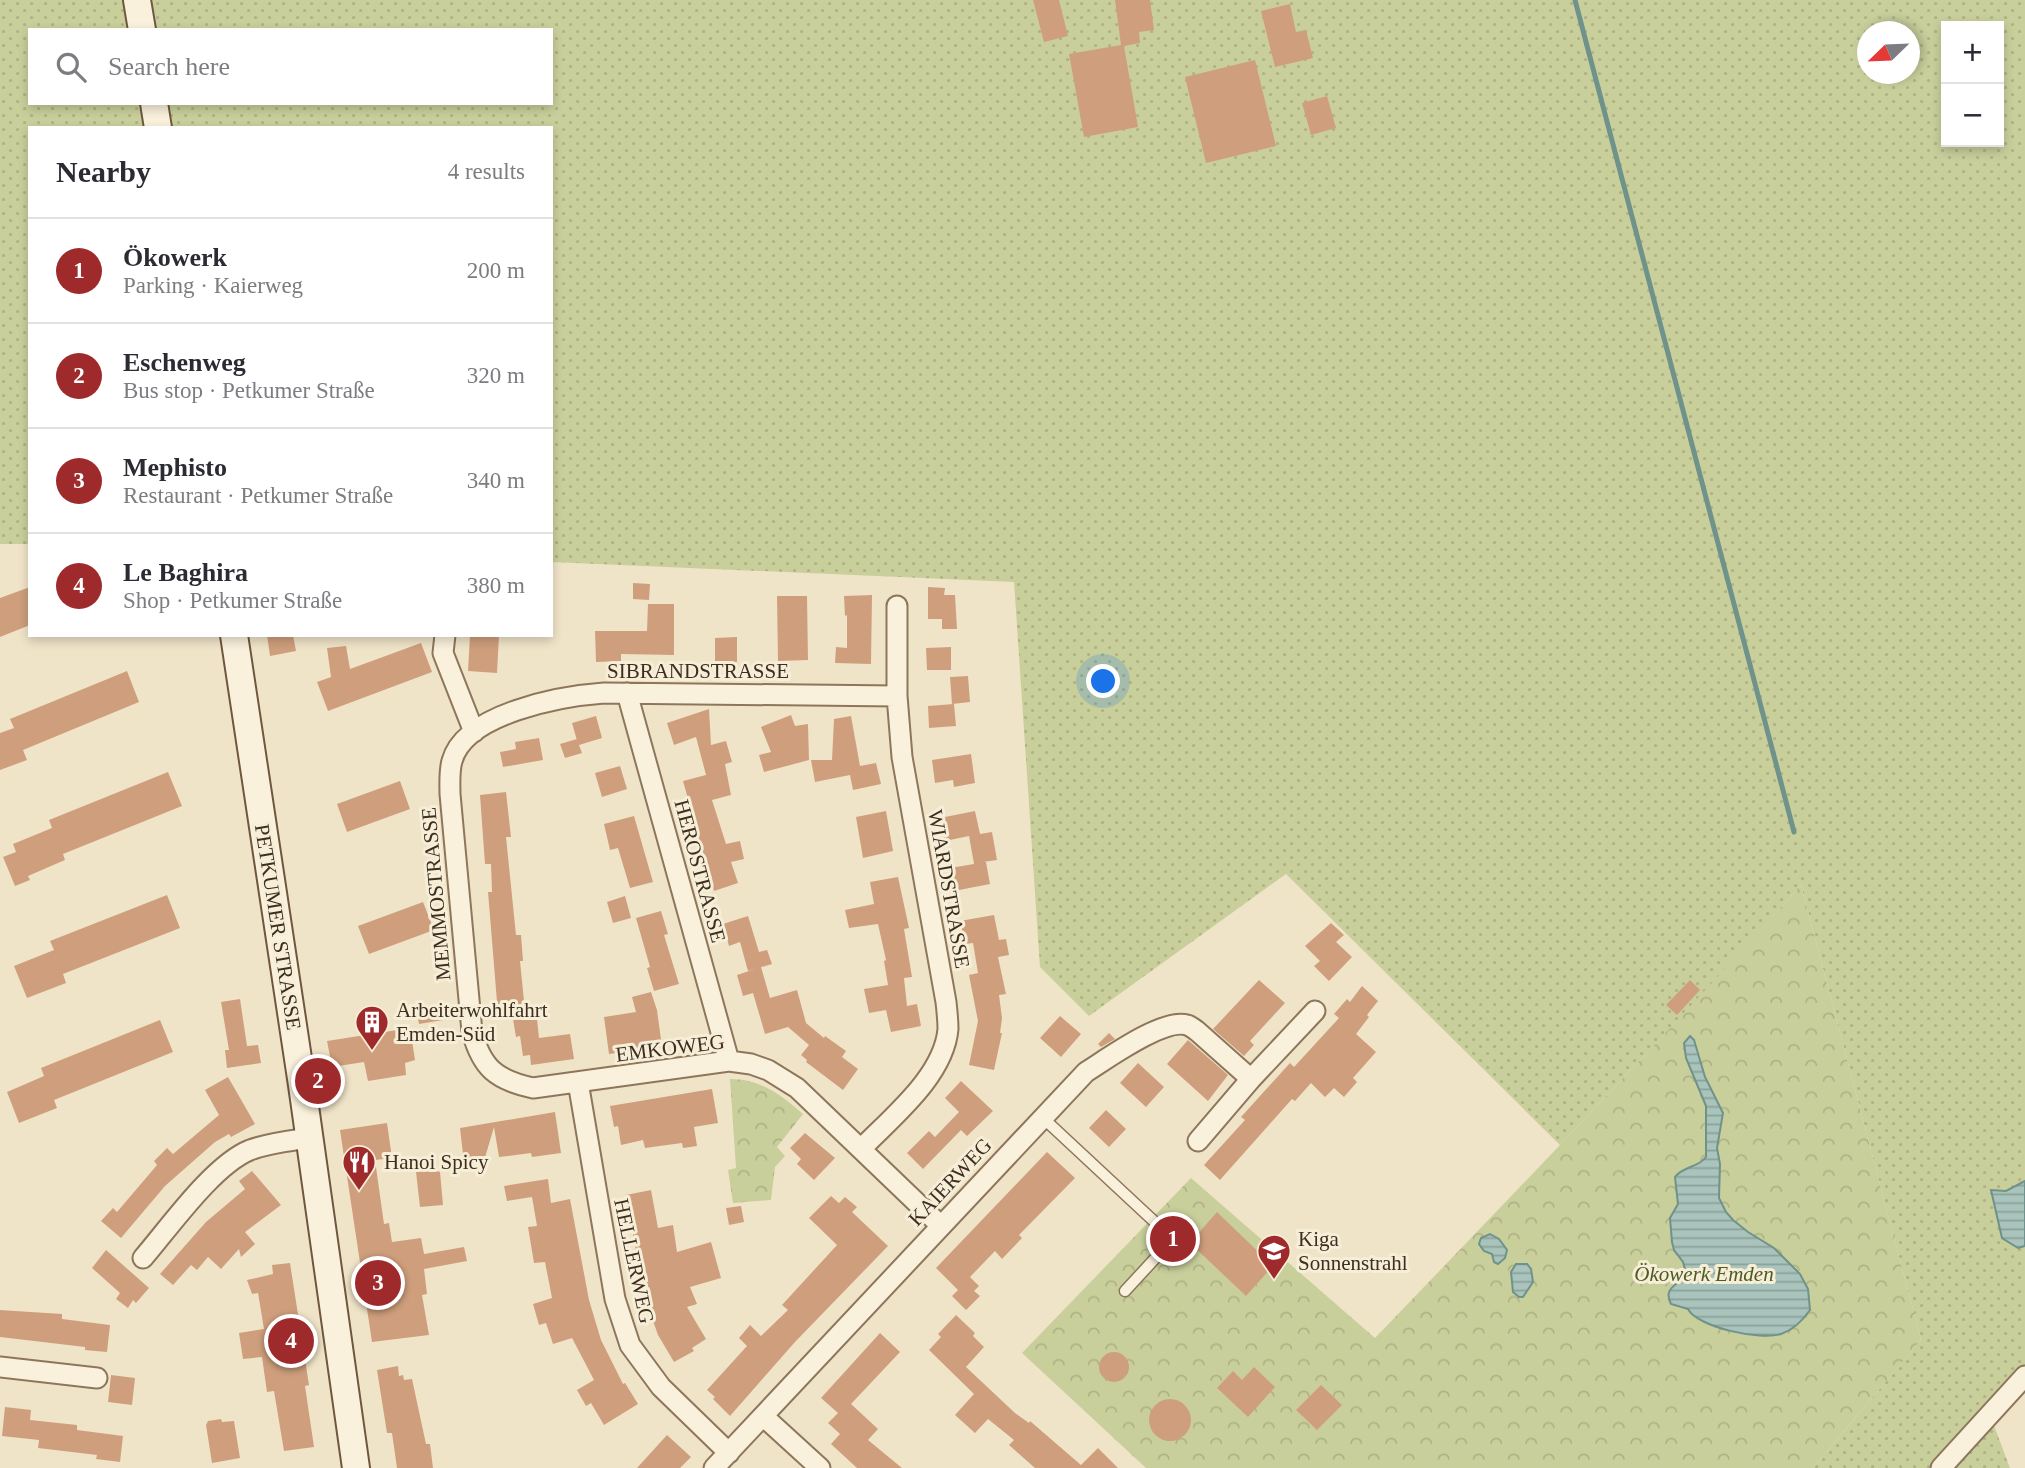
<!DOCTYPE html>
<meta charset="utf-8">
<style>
body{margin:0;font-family:Georgia,serif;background:#f2f2f3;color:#2b2b33}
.controls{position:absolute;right:21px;top:21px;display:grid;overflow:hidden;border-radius:0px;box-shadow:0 4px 10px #0003}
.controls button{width:63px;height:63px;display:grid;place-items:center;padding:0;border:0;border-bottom:2px solid #e1e1e2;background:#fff;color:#2b2b33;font:35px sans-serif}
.compass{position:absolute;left:1857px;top:21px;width:63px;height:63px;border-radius:50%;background:#fff;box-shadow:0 4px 10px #0003;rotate:247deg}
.you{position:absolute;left:1104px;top:682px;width:24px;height:24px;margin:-18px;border:5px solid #fff;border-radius:50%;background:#1a73e8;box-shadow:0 0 0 10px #1a73e833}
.badge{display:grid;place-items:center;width:46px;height:46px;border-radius:50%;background:#9e2a2b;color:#fff;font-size:23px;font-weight:700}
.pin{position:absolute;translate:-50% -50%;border:4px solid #fff;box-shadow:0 2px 7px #0006}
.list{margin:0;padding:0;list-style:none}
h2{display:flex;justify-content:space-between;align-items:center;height:91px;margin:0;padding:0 28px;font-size:30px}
h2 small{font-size:23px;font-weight:400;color:#7c7c81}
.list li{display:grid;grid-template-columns:46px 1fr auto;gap:21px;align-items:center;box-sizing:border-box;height:105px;padding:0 28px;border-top:2px solid #e1e1e2}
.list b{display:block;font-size:26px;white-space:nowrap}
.list p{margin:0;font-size:23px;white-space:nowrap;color:#7c7c81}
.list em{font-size:23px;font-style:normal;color:#7c7c81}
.icon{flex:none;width:38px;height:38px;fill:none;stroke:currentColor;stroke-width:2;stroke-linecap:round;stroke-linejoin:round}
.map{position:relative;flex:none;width:2025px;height:1468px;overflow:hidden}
.search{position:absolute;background:#fff;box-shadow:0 4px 10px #0003;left:28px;top:28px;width:525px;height:77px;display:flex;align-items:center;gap:18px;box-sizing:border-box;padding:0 24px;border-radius:0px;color:#7c7c81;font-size:26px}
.panel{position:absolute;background:#fff;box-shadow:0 4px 10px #0003;left:28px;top:126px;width:525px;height:511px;border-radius:0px}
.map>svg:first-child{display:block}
</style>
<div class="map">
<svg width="2025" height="1468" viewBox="0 0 2025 1468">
<defs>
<pattern id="grass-dots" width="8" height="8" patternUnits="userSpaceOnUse" patternTransform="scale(1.75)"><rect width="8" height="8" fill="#c9cf9b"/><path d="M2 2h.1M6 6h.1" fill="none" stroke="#aeb285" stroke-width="1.8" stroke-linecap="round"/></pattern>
<pattern id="forest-crowns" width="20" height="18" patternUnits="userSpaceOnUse" patternTransform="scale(1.75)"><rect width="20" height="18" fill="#c9cf9b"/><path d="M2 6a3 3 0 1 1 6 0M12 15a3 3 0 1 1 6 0" fill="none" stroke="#aeb285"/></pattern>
<pattern id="water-rules" width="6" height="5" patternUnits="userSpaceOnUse" patternTransform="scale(1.75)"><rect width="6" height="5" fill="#a9c4bc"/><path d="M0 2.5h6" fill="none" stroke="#8ba098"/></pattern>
</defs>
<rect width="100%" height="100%" fill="#f0e4c8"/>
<path fill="url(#grass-dots)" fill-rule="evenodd" d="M 0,0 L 2025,0 L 2025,1376 L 1990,1415 L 2010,1468 L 1813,1468 L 1921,1340 L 1801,885 L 1727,968 L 1560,1145 L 1286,874 L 1089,1016 L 1040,967 L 1014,582 L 551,562 L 551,128 L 30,128 L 30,544 L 0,544 ZM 1946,26 L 1999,26 L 1999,142 L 1946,142 ZM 30,30 L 551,30 L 551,103 L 30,103 ZM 1868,32 L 1910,32 L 1910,74 L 1868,74 Z"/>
<path fill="url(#forest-crowns)" d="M 1801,885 L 1921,1340 L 1813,1468 L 1146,1468 L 1022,1353 L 1191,1178 L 1375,1338 C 1519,1188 1663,1039 1801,885 Z
M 730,1079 C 761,1079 781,1095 803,1114 L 777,1147 L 785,1156 L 775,1167 L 771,1200 L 733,1203 L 728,1170 L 736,1168 Z"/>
<path fill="url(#water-rules)" stroke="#6f938a" stroke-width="2" d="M 1690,1036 L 1694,1040 L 1705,1077 L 1723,1113 L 1717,1148 L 1720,1164 L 1719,1198 L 1726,1212 L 1733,1220 L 1748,1232 L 1774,1248 L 1800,1274 L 1808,1289 L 1810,1310 C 1803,1320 1793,1330 1781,1334 C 1761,1341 1697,1327 1688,1309 L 1671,1304 C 1662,1286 1680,1286 1686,1273 L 1683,1262 L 1674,1250 L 1672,1242 L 1670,1218 L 1678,1204 L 1675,1177 C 1683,1166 1698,1168 1706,1157 L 1706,1106 L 1686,1058 L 1684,1043 Z
M 2025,1181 L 2025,1246 L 2018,1248 L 2002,1238 L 1991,1190 L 2006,1191 Z
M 1490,1234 L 1499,1239 L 1507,1250 L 1505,1258 L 1498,1264 L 1494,1262 L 1492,1254 L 1484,1251 L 1479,1244 L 1481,1238 Z
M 1516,1264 L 1527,1264 L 1531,1269 L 1533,1282 L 1523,1297 L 1519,1297 L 1513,1292 L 1511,1272 Z"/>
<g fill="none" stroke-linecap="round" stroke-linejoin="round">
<path stroke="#6f938a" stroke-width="5" d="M 1575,0 L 1794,832"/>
</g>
<path fill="#cf9f7d" d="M 1033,0 L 1059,0 L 1068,36 L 1044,42 Z
M 1115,0 L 1150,0 L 1154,30 L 1139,32 L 1140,43 L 1124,46 L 1138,127 L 1084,137 L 1069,54 L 1121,45 Z
M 1290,4 L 1296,32 L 1306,30 L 1313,58 L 1275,67 L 1261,11 Z
M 1255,60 L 1276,146 L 1206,163 L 1185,77 Z
M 1327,96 L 1336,128 L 1311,135 L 1302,103 Z
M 633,583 L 650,584 L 649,600 L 633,599 Z
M 30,587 L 30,625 L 0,637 L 0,598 Z
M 928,587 L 945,588 L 944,595 L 955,595 L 957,629 L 942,629 L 942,619 L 928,619 Z
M 872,595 L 871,664 L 835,663 L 836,647 L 847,648 L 847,615 L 845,616 L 844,596 Z
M 777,596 L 807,596 L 808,660 L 778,661 Z
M 648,604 L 674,604 L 674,655 L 621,654 L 621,661 L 596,662 L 595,631 L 647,631 Z
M 267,635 L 293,635 L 296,651 L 270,656 Z
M 470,635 L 499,635 L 497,673 L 468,671 Z
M 737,637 L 737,662 L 715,662 L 715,638 Z
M 421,643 L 432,672 L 328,711 L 317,682 L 331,677 L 327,648 L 346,646 L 350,669 Z
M 951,647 L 951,670 L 927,670 L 926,648 Z
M 127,671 L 139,702 L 23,750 L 27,760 L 0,770 L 0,733 L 14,728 L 10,719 Z
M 968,676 L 970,702 L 952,704 L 950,677 Z
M 954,704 L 956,726 L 929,728 L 928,706 Z
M 709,709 L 711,745 L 726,741 L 732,762 L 725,764 L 731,795 L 712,800 L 726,844 L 740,841 L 744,859 L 731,862 L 738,883 L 714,891 L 683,781 L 706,775 L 696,737 L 674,745 L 667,723 Z
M 791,715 L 795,726 L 808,724 L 809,760 L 764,772 L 759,755 L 771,752 L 761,727 Z
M 596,716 L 602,738 L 579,745 L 582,753 L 565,758 L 560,744 L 577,739 L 578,744 L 572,723 Z
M 851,716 L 860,766 L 876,763 L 881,784 L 853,790 L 850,775 L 815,782 L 811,760 L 832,760 L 834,719 Z
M 539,738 L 543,760 L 503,767 L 500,752 L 516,749 L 515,742 Z
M 971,754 L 975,783 L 954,787 L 953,780 L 935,783 L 932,760 Z
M 620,766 L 627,789 L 602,797 L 595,773 Z
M 168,772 L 182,806 L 63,854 L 65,860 L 28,876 L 30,880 L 15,886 L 3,857 L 16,852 L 13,844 L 52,828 L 49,820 Z
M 400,781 L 410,809 L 347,832 L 337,804 Z
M 506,792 L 511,837 L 506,837 L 516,935 L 521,935 L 523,961 L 520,961 L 525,1011 L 536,1010 L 539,1038 L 570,1034 L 574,1059 L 531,1065 L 530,1055 L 523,1056 L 520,1036 L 516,1037 L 512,1013 L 498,1014 L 488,892 L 492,892 L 491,864 L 485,864 L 480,795 Z
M 886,811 L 893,851 L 863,858 L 856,817 Z
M 975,811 L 980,834 L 992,832 L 997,860 L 983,862 L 986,862 L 990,884 L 954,891 L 950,868 L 974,864 L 969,836 L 945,841 L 940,818 Z
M 634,816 L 653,882 L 630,888 L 618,848 L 610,850 L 604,824 Z
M 898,877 L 909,928 L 904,929 L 912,977 L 904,978 L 907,1006 L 917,1004 L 921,1026 L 891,1032 L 886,1010 L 869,1013 L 864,989 L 888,985 L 884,961 L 886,960 L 878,924 L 849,928 L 845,910 L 874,904 L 870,882 Z
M 167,895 L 180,928 L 63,974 L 66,983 L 27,998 L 14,966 L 54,950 L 50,941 Z
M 625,896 L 631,918 L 613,923 L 607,902 Z
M 423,902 L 434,930 L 369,954 L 358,926 Z
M 661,911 L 668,934 L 664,935 L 679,984 L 654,991 L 647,968 L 650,967 L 636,918 Z
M 994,915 L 999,940 L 1006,939 L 1009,955 L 998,957 L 1006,994 L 999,995 L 1002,1018 L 1000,1033 L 1002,1033 L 994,1070 L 969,1065 L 978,1021 L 969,975 L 978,973 L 973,943 L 965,944 L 960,921 Z
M 748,916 L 759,952 L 767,950 L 772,964 L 748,971 L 740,942 L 729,946 L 723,924 Z
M 1331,923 L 1344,935 L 1336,942 L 1352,957 L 1329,981 L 1314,966 L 1320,961 L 1305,946 Z
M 761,967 L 770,998 L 797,990 L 806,1023 L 824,1038 L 825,1036 L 846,1051 L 842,1057 L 858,1069 L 843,1090 L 806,1062 L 807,1060 L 801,1055 L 809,1045 L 788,1027 L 765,1034 L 753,993 L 743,996 L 737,975 Z
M 1259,980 L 1285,1003 L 1250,1041 L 1254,1045 L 1244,1056 L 1213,1029 Z
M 1690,980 L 1700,990 L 1677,1015 L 1666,1005 Z
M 1362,986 L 1378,1001 L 1367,1015 L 1369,1017 L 1356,1034 L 1376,1052 L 1353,1078 L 1357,1082 L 1344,1097 L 1334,1088 L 1325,1097 L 1311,1083 L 1295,1101 L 1292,1099 L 1220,1180 L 1204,1165 L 1245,1120 L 1241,1117 L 1290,1063 L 1294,1067 L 1339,1018 L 1334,1014 L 1347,999 L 1350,1002 Z
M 651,992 L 657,1010 L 662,1047 L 609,1054 L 604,1017 L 636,1012 L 632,997 Z
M 240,999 L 247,1046 L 258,1045 L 261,1063 L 227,1068 L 225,1050 L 229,1050 L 221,1002 Z
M 447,1004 L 449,1019 L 419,1024 L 416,1009 Z
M 1060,1016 L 1081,1034 L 1061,1057 L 1040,1038 Z
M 160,1020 L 173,1052 L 54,1100 L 57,1108 L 19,1123 L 7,1092 L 44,1076 L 41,1068 Z
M 410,1028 L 415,1060 L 405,1063 L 406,1075 L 368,1081 L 364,1062 L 332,1067 L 327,1041 Z
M 1109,1033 L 1115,1039 L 1101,1047 L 1098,1044 Z
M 1188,1040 L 1228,1075 L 1208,1101 L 1167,1064 Z
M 1138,1063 L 1164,1087 L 1146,1107 L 1120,1083 Z
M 228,1077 L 255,1124 L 231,1137 L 229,1134 L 215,1142 L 165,1186 L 121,1238 L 101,1221 L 113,1208 L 117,1212 L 157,1165 L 154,1161 L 167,1148 L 173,1154 L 219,1115 L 205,1090 Z
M 961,1081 L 993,1111 L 967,1136 L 961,1130 L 923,1169 L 907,1153 L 929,1131 L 935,1137 L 959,1112 L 945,1098 Z
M 712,1089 L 718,1123 L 694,1127 L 697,1146 L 683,1148 L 682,1143 L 645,1148 L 643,1140 L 621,1145 L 618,1126 L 614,1127 L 610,1106 Z
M 1106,1110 L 1126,1129 L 1109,1147 L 1089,1128 Z
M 555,1112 L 561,1153 L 532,1157 L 531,1153 L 499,1157 L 494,1127 L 484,1161 L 464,1163 L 460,1128 Z
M 387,1123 L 392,1158 L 375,1160 L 384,1224 L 389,1223 L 392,1242 L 421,1238 L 424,1254 L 464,1247 L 467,1261 L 424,1269 L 427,1294 L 422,1295 L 429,1335 L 372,1342 L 340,1130 Z
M 805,1133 L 835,1158 L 814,1180 L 797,1164 L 801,1159 L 790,1148 Z
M 1047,1152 L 1075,1178 L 1019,1235 L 1022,1238 L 1002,1259 L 995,1251 L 970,1277 L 979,1286 L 974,1291 L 980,1296 L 966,1310 L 952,1296 L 958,1290 L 936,1268 Z
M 433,1170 L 440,1172 L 443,1205 L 420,1207 L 416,1172 Z
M 252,1171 L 281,1205 L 245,1232 L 255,1244 L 241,1257 L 239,1249 L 221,1269 L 208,1257 L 197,1270 L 191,1265 L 173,1285 L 160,1274 L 206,1222 L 245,1189 L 239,1181 Z
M 548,1179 L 551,1203 L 570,1199 L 589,1300 L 601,1340 L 623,1384 L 625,1383 L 638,1404 L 604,1425 L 591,1403 L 586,1406 L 577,1390 L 594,1380 L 572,1338 L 553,1344 L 546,1323 L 539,1325 L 533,1304 L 552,1298 L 545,1262 L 534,1263 L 528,1227 L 537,1226 L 532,1197 L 507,1201 L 504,1186 Z
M 651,1190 L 658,1228 L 673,1225 L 677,1252 L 711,1242 L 721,1278 L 690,1287 L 697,1304 L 687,1307 L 706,1339 L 692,1348 L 694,1351 L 674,1362 L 658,1335 L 644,1295 L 636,1263 L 638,1262 L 626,1195 Z
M 831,1196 L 839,1203 L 845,1197 L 857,1207 L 852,1212 L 888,1246 L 795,1342 L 730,1416 L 713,1399 L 715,1397 L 707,1390 L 747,1346 L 739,1338 L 750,1325 L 761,1336 L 788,1310 L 782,1305 L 837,1245 L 809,1218 Z
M 741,1206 L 744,1222 L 729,1225 L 726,1208 Z
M 1217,1212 L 1273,1266 L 1246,1296 L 1190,1243 Z
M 106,1250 L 149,1288 L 136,1303 L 133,1300 L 128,1308 L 116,1299 L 120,1293 L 92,1268 Z
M 290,1263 L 309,1385 L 305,1386 L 314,1447 L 284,1451 L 274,1391 L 267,1392 L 262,1357 L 243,1359 L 239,1333 L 264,1329 L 258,1293 L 252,1294 L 247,1280 L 273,1274 L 272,1265 Z
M 0,1310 L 62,1314 L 62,1319 L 110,1325 L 107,1352 L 85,1350 L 85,1347 L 0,1337 Z
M 956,1315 L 975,1333 L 973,1336 L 984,1347 L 966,1367 L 1015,1413 L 1029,1423 L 1030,1421 L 1081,1465 L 1098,1448 L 1118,1468 L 1035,1468 L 1009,1445 L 1014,1440 L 988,1419 L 975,1433 L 955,1415 L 974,1394 L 929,1350 L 941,1337 L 938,1334 Z
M 880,1333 L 900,1352 L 851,1404 L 878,1429 L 868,1440 L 902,1468 L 857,1468 L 831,1444 L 840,1434 L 828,1423 L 838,1413 L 821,1398 Z
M1099 1367a15 15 0 1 1 30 0a15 15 0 1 1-30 0Z
M 398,1366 L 399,1376 L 403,1375 L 404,1380 L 412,1379 L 426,1444 L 430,1444 L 433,1468 L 397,1468 L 392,1433 L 387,1433 L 377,1370 Z
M 1254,1367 L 1275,1387 L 1248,1417 L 1217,1388 L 1233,1371 L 1242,1380 Z
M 111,1375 L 135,1378 L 132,1405 L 108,1402 Z
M 1321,1385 L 1342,1405 L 1317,1430 L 1296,1410 Z
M1149 1420a21 21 0 1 1 42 0a21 21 0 1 1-42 0Z
M 5,1407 L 31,1410 L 30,1420 L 77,1425 L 77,1430 L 123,1436 L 120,1462 L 96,1459 L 97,1455 L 38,1448 L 39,1440 L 2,1436 Z
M 221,1419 L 222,1422 L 234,1421 L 240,1458 L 212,1463 L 206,1425 L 208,1421 Z
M 667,1435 L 691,1457 L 680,1468 L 637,1468 Z"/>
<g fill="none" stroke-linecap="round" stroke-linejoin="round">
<defs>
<path id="service" d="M 1042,1117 L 1173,1239 L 1125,1291"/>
<path id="minor" d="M 445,635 L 443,653 L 474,732
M 627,693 L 729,1061
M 897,696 L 604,693 C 562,696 465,713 452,761 C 449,771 450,784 450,794 L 472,1032 C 482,1068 496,1080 533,1088 L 729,1061 L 751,1064 L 768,1070 L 797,1088 L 940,1225
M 578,1082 L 615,1299 L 630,1345 L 661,1387 L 729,1453
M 1198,1141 L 1251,1079
M 861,1149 C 892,1117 944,1076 948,1029 C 948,1020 947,1011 946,1002 L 902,757 L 897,696 L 897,606
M 143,1258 C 169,1228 213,1165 250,1150 C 269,1143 289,1141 309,1138
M 0,1367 L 97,1378
M 763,1416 L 820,1468
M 714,1468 L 1086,1072 C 1107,1059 1163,1018 1187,1025 C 1191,1026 1194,1029 1197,1031 L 1251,1079 L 1315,1011
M 1941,1468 L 2025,1376"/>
<path id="secondary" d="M 137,0 L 142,30
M 154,103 L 158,128
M 234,635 L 302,1085 L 356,1468"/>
</defs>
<use href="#service" stroke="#8d765c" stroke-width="13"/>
<use href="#minor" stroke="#8d765c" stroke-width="23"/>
<use href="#secondary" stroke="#6f573f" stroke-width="30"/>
<use href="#service" stroke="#faf1dc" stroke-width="10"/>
<use href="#minor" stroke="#faf1dc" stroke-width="19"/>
<use href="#secondary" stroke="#faf1dc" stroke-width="26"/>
</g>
<defs>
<symbol id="building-pin" viewBox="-11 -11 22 30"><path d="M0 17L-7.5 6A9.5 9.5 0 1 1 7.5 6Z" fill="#9e2a2b" stroke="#f7eed8"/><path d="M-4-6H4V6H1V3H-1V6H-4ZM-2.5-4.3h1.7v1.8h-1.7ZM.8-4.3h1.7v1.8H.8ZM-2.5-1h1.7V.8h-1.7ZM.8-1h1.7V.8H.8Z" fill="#fff"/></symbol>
<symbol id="restaurant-pin" viewBox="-11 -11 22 30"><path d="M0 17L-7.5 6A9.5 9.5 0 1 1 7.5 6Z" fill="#9e2a2b" stroke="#f7eed8"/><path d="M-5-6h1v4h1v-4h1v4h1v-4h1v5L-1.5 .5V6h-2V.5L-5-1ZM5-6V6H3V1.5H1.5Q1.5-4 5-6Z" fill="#fff"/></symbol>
<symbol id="school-pin" viewBox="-11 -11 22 30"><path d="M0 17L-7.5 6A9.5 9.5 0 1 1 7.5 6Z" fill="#9e2a2b" stroke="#f7eed8"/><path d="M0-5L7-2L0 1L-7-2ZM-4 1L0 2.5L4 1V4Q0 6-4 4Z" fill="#fff"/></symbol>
</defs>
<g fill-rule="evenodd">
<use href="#building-pin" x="353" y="1003" width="38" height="52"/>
<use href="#restaurant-pin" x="340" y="1143" width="38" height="52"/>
<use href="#school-pin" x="1255" y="1232" width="38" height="52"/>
</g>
<g text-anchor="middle" stroke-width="6" stroke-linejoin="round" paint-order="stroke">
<g font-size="21" fill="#3d2e20" stroke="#f7eed8">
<text x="698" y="678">SIBRANDSTRASSE</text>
<text transform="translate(700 871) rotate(75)" y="7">HEROSTRASSE</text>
<text transform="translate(949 889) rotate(80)" y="7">WIARDSTRASSE</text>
<text transform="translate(436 894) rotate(-95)" y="7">MEMMOSTRASSE</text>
<text transform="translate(278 927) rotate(81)" y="7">PETKUMER STRASSE</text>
<text transform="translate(670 1048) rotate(-7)" y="7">EMKOWEG</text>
<text transform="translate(950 1182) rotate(-47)" y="7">KAIERWEG</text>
<text transform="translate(634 1261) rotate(78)" y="7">HELLERWEG</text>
</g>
<g font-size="21" fill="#3d2e20" stroke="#f7eed8" text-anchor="start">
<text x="396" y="1017">Arbeiterwohlfahrt<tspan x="396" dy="24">Emden-Süd</tspan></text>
<text x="384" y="1169">Hanoi Spicy</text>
<text x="1298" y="1246">Kiga<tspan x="1298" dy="24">Sonnenstrahl</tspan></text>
</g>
<g font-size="21" font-style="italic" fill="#4d5a26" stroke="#f7eed8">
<text x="1704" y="1281">Ökowerk Emden</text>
</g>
</g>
</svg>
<div class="controls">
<button>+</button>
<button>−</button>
</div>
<svg class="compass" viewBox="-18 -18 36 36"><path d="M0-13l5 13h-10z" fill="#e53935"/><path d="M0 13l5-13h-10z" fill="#7c7c81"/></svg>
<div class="you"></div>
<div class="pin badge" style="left:1173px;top:1239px">1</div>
<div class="pin badge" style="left:318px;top:1081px">2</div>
<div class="pin badge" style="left:378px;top:1283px">3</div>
<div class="pin badge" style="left:291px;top:1341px">4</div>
<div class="search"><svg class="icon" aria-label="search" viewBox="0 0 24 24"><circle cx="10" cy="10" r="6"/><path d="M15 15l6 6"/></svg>Search here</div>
<section class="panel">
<h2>Nearby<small>4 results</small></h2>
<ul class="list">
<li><span class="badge">1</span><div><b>Ökowerk</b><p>Parking · Kaierweg</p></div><em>200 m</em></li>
<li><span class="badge">2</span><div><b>Eschenweg</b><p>Bus stop · Petkumer Straße</p></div><em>320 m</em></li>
<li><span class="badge">3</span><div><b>Mephisto</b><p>Restaurant · Petkumer Straße</p></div><em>340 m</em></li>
<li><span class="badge">4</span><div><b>Le Baghira</b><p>Shop · Petkumer Straße</p></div><em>380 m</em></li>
</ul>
</section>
</div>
